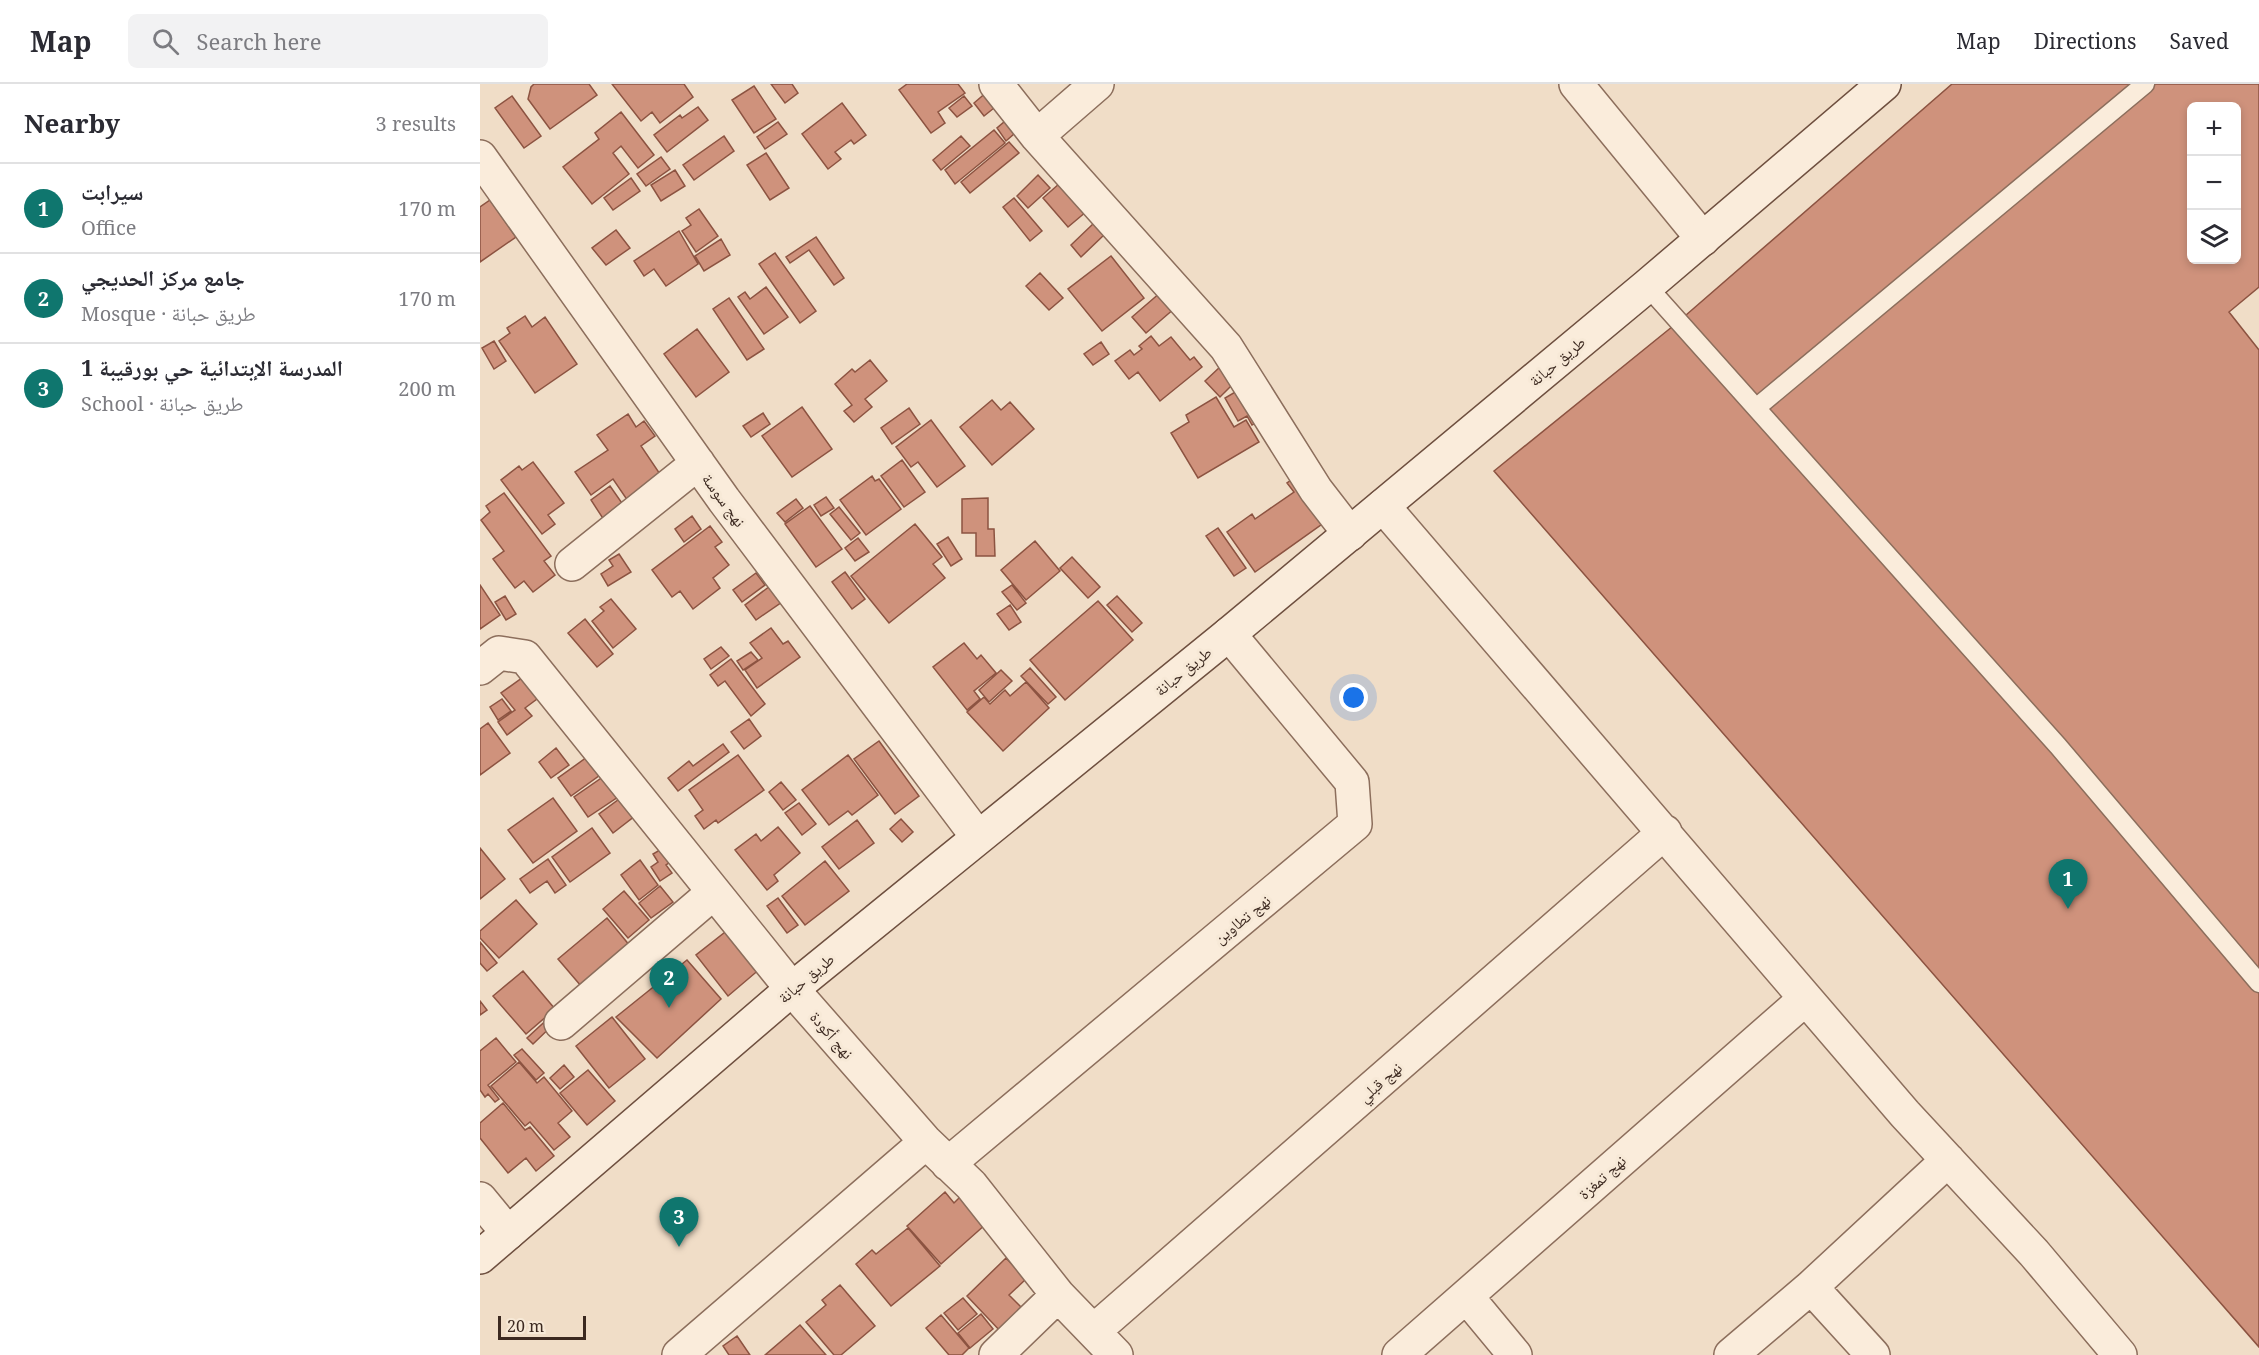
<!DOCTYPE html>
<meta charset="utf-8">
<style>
body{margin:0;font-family:"Noto Serif","Noto Naskh Arabic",serif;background:#f2f2f3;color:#2b2b33}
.controls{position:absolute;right:18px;top:18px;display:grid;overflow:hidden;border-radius:9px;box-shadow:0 3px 9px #0003}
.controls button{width:54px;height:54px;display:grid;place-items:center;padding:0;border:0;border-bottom:2px solid #e1e1e2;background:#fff;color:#2b2b33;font:30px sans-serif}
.scale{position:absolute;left:18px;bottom:15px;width:88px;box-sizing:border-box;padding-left:6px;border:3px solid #3c2920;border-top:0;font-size:16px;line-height:21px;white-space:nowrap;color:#3c2920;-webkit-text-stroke:4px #f7e9d7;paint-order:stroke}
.you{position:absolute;left:874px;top:614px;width:21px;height:21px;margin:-15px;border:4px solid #fff;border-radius:50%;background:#1a73e8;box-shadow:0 0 0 9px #1a73e833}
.badge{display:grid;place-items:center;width:39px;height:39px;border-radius:50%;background:#0f766e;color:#fff;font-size:20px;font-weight:700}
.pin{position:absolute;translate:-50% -50px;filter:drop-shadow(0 2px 3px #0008)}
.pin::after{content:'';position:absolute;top:32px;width:21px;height:18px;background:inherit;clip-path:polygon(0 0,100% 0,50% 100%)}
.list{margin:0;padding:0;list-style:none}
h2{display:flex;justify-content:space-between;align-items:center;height:78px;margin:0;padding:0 24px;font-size:26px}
h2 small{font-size:20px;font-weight:400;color:#7c7c81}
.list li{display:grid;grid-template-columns:39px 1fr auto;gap:18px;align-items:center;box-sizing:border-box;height:90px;padding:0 24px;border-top:2px solid #e1e1e2}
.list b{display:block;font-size:22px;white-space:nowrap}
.list p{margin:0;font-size:20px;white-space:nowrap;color:#7c7c81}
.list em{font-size:20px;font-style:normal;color:#7c7c81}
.icon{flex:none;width:33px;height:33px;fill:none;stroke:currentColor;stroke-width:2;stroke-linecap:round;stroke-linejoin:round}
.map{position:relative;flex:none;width:1779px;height:1271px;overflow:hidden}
header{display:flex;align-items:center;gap:36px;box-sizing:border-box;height:84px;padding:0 30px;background:#fff;border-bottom:2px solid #e1e1e2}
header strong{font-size:28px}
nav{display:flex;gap:33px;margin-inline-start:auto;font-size:21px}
.search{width:420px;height:54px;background:#f2f2f3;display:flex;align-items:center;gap:15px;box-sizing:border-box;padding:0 21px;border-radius:9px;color:#7c7c81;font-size:22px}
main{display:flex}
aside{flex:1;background:#fff}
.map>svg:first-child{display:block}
</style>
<header>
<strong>Map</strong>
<div class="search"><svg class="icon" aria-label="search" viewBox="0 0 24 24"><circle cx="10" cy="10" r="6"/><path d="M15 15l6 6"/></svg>Search here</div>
<nav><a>Map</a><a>Directions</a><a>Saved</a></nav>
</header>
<main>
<aside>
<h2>Nearby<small>3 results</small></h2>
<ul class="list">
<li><span class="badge">1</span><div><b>سيرابت</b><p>Office</p></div><em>170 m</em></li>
<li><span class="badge">2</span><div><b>جامع مركز الحديجي</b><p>Mosque · طريق حبانة</p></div><em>170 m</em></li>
<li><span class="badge">3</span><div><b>المدرسة الإبتدائية حي بورقيبة 1</b><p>School · طريق حبانة</p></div><em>200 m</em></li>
</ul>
</aside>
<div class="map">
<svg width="1779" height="1271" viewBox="0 0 1779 1271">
<rect width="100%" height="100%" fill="#f0ddc7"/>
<path fill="#cf927c" stroke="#8c5341" stroke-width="1.5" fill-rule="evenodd" d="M 54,0 L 109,0 L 117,11 L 70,45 L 48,15 L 51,3 Z
M 132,0 L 204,0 L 213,13 L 180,39 L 172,28 L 161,37 Z
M 291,0 L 312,0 L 318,9 L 305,19 Z
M 427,0 L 478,0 L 485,9 L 458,28 L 465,39 L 451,49 L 419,6 Z
M 1472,0 L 1779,0 L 1779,203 L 1749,228 L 1779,266 L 1779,1263 L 1014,387 L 1198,238 ZM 1712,22 L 1756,22 L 1756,176 L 1712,176 Z
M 274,2 L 296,35 L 274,49 L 252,16 Z
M 508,7 L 519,20 L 504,32 L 494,19 Z
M 32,12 L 61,52 L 44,64 L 15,24 Z
M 484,12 L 492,22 L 477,33 L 469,24 Z
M 362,19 L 386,51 L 374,60 L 371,56 L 355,68 L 361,75 L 348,85 L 322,50 Z
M 218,23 L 228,36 L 187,68 L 174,51 L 200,31 L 202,34 Z
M 141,28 L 174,71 L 158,84 L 141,62 L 133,69 L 149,90 L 112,120 L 83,83 L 119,55 L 115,49 Z
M 531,32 L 541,44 L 526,57 L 517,44 Z
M 298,38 L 307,50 L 285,65 L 277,53 Z
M 514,46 L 525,59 L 475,100 L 465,86 Z
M 244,52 L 254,67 L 214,96 L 203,81 Z
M 481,52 L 490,62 L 461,86 L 453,76 Z
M 529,58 L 539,69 L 490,109 L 481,98 Z
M 286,69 L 309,104 L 290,116 L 267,81 Z
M 181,73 L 190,85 L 166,102 L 157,90 Z
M 195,86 L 205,102 L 181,117 L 171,101 Z
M 558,91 L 570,104 L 548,124 L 537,112 Z
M 588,92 L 613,122 L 588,143 L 563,114 Z
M 151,94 L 160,107 L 133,126 L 124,114 Z
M 534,114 L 562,147 L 550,157 L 523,123 Z
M 10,116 L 36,153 L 0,178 L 0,123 Z
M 219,125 L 238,152 L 216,168 L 202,147 L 211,141 L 206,134 Z
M 615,138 L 625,150 L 601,173 L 591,161 Z
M 136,146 L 150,164 L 126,181 L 112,164 Z
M 199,147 L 218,180 L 186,202 L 174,185 L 164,192 L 154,177 Z
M 336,153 L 364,194 L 354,201 L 329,166 L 310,179 L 306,173 Z
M 241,155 L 250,171 L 224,187 L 215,172 Z
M 295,169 L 336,227 L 320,239 L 279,180 Z
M 631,172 L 664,214 L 622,247 L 588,205 Z
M 560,189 L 583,214 L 569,226 L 546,202 Z
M 286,203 L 308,233 L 284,250 L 258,213 L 265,208 L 270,215 Z
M 681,208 L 695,224 L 666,249 L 652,233 Z
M 249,214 L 284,265 L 267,276 L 233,225 Z
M 45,232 L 52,243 L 65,233 L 97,280 L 55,309 L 19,257 L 30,249 L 27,244 Z
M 217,245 L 249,288 L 216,313 L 184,270 Z
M 671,252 L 679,262 L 691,253 L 710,276 L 714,273 L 722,283 L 680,317 L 658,288 L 649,295 L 635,277 L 650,266 L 654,271 L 662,265 L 659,262 Z
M 14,257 L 26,277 L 14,285 L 2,264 Z
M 621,258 L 629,270 L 613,281 L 604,270 Z
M 390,276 L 407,297 L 385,315 L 392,323 L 374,338 L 364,327 L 372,321 L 355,300 L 372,285 L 375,288 Z
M 741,282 L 756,297 L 740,313 L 725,297 Z
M 762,304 L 781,336 L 772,341 L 767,332 L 758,337 L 745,314 Z
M 736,313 L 754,343 L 766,336 L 779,358 L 718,394 L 691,349 L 709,338 L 706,331 Z
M 512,316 L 521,326 L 530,318 L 554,345 L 512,381 L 480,343 Z
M 322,323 L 352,365 L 312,393 L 282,352 Z
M 429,324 L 440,340 L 412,360 L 401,344 Z
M 283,329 L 290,340 L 271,353 L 263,342 Z
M 148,330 L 156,343 L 164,337 L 175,352 L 161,362 L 184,396 L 150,420 L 133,395 L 111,411 L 95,388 L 128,366 L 117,351 Z
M 451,336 L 485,382 L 457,403 L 438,378 L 431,383 L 416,363 Z
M 422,376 L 445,408 L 424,423 L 401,392 Z
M 53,378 L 84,419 L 68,431 L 75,440 L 62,450 L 21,396 L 39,382 L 42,386 Z
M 821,389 L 852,433 L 775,488 L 747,448 L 772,430 L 775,435 L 814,408 L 807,399 Z
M 392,392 L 395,397 L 399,395 L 421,425 L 386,451 L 360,416 Z
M 130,402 L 144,422 L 124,436 L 111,416 Z
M 24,409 L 71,472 L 64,477 L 75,491 L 53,508 L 44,497 L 35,504 L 13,475 L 24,467 L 1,436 L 10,428 L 6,422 Z
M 346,413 L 354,424 L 341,432 L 334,421 Z
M 508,414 L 508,445 L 514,445 L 515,472 L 496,472 L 496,449 L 482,449 L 482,415 Z
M 316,415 L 323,424 L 305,438 L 297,429 Z
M 330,422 L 362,465 L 336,483 L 305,440 Z
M 359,423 L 380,449 L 371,456 L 350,430 Z
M 212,432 L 221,445 L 204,458 L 195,445 Z
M 435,440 L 462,473 L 453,480 L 465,494 L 409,539 L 371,492 Z
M 230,442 L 242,458 L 235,463 L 249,481 L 233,494 L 240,504 L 213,525 L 200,507 L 192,513 L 172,486 Z
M 738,444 L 766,484 L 754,492 L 726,452 Z
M 468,453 L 482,475 L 471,482 L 457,460 Z
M 378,454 L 389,468 L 375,477 L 365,464 Z
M 555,457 L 580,487 L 546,516 L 521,486 Z
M 139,470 L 151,488 L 128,502 L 121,490 L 133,482 L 129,476 Z
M 592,473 L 620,503 L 608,514 L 580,484 Z
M 365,488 L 385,515 L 372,525 L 352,498 Z
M 276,489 L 285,501 L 262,518 L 253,506 Z
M 0,501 L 20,531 L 0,545 Z
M 532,501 L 546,519 L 537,526 L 522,508 Z
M 290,502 L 302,518 L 276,536 L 265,521 Z
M 25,512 L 36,530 L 26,536 L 15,518 Z
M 637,512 L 662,539 L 652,548 L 627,521 Z
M 131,515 L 156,545 L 133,564 L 112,537 L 124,527 L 120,523 Z
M 618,517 L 653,556 L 585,616 L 550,576 Z
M 530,521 L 541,538 L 529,546 L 517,530 Z
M 105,535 L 133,570 L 117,583 L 88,549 Z
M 291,544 L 303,560 L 308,557 L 320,573 L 277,604 L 265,586 L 282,574 L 270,559 Z
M 484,559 L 497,575 L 501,571 L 516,589 L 494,607 L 500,615 L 487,626 L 453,583 Z
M 241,563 L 249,572 L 231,585 L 224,575 Z
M 271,568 L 278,576 L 263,586 L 257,577 Z
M 251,575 L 285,620 L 271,632 L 245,597 L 238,602 L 230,591 Z
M 550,584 L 576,613 L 568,620 L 541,592 Z
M 521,586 L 532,597 L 509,618 L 499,606 Z
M 46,591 L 61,612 L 45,624 L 52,632 L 27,651 L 18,638 L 35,626 L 21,609 Z
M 546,598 L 569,624 L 523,667 L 487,628 L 504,613 L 510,620 L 525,606 L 530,612 Z
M 22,615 L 31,627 L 18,636 L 10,623 Z
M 269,635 L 281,652 L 264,665 L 251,648 Z
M 8,639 L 30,669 L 0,691 L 0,645 Z
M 399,657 L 439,712 L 415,730 L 374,675 Z
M 243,660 L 249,668 L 198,707 L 188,694 L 209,677 L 213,682 Z
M 76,664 L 89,681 L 71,694 L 59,678 Z
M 114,668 L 127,686 L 91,712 L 78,694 Z
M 258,671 L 284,706 L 238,739 L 236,736 L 224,745 L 215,732 L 223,726 L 209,706 Z
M 368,671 L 398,711 L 372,731 L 368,727 L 349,741 L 322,706 Z
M 130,688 L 144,709 L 108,733 L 94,713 Z
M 301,698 L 316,716 L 303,726 L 289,708 Z
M 146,710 L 160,728 L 133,749 L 119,730 Z
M 73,714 L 97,747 L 53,779 L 28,746 Z
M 319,719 L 336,740 L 322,751 L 305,729 Z
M 421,735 L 433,748 L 422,758 L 410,745 Z
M 377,736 L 394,759 L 359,785 L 342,763 Z
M 298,743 L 320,769 L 294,791 L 298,797 L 287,806 L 255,766 L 276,750 L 281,757 Z
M 112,744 L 130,769 L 90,798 L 72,773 Z
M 190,760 L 199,772 L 186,781 L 192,789 L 180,797 L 171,783 L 178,778 L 173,770 Z
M 0,764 L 25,795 L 0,815 Z
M 68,775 L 86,801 L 75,809 L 67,797 L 50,809 L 40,795 Z
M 160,776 L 178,801 L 159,816 L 141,791 Z
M 345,777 L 369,807 L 325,841 L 302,812 Z
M 180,802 L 193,818 L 171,834 L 159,819 Z
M 144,807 L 169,836 L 148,854 L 123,825 Z
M 298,814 L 318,841 L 307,849 L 287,822 Z
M 36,816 L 57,840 L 19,874 L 0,854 L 0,847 Z
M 127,834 L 155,868 L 107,909 L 78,875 Z
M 249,845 L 281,884 L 248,912 L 216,871 Z
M 0,858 L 17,879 L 7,887 L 0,879 Z
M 207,876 L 241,915 L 177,974 L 136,933 Z
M 43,887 L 75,925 L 46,950 L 13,912 Z
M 0,917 L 7,926 L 0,931 Z
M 74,929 L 79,935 L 53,960 L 47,954 Z
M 132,933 L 165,975 L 129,1004 L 96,962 Z
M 16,954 L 36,978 L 8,1001 L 19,1015 L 15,1018 L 8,1010 L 5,1013 L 0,1006 L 0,967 Z
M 42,965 L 64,989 L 56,996 L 34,971 Z
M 39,978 L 57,999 L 64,993 L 92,1027 L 78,1039 L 90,1053 L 74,1066 L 50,1038 L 45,1042 L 11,1002 Z
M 84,981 L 94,993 L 80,1005 L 70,994 Z
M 108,986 L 135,1017 L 107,1041 L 80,1009 Z
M 23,1019 L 45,1046 L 50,1043 L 74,1072 L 56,1087 L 46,1074 L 28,1089 L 0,1054 L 0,1039 Z
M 465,1108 L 474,1119 L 481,1112 L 506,1140 L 461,1180 L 427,1142 Z
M 428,1144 L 460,1182 L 411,1222 L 376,1180 L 392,1166 L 396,1170 Z
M 526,1174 L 546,1195 L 529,1211 L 546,1228 L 523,1250 L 487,1212 Z
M 360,1201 L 395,1242 L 361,1271 L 354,1271 L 326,1238 L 346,1221 L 342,1216 Z
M 483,1214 L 497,1230 L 478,1246 L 464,1229 Z
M 501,1230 L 513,1245 L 490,1264 L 478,1249 Z
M 461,1231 L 489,1264 L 482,1271 L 469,1271 L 446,1244 Z
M 320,1241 L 346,1271 L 285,1271 Z
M 257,1252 L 270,1271 L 249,1271 L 243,1262 Z"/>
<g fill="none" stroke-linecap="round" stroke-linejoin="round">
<defs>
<path id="lane" d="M 1167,202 L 1578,662 L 1779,899
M 1276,324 L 1665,0"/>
<path id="street" d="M 516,0 L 557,52 L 746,263 L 836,406 L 870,450
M 1096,0 L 1223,155
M 557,52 L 617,0
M 0,73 L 244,416 L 497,752
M 903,422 L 1425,1030 L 1554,1169 L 1640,1271
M 92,480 L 218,379
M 0,584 L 19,569 L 45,573 L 312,905 L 446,1058 L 491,1101 L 578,1211 L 636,1271
M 81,939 L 233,809
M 468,1080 L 875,740 L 872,698 L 749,550
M 0,1115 L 28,1149
M 1331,1203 L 1393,1271
M 987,1213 L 1035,1271
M 615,1246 L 1185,748
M 199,1271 L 446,1058
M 516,1271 L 578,1211
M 919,1271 L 1325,915
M 1251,1271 L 1331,1203 L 1468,1076"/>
<path id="secondary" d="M 0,1173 L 312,905 L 749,550 L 1167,202 L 1404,0"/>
</defs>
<use href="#lane" stroke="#8c6e5c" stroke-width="21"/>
<use href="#street" stroke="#8c6e5c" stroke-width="36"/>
<use href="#secondary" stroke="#6e4f3f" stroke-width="36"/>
<use href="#lane" stroke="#faecdb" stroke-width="18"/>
<use href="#street" stroke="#faecdb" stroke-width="33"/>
<use href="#secondary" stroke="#faecdb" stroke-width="33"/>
</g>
<g text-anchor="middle" stroke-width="6" stroke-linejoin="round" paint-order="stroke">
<g font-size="16" fill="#3c2920" stroke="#f7e9d7">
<text transform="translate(1077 277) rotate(-40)" y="6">طريق حبانة</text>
<text transform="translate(244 416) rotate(54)" y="6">نهج سوسة</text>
<text transform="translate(703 587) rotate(-39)" y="6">طريق حبانة</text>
<text transform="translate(762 835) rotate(-39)" y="6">نهج تطاوين</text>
<text transform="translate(326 894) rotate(-40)" y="6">طريق حبانة</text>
<text transform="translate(352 951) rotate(49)" y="6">نهج أكودة</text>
<text transform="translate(900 998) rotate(-41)" y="6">نهج قبلي</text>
<text transform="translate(1122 1093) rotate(-42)" y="6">نهج تمغزة</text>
</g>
</g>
</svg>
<div class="controls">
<button>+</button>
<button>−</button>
<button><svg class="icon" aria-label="layers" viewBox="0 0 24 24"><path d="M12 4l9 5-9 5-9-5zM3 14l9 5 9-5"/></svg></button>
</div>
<div class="scale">20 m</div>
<div class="you"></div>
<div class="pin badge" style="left:1588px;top:825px">1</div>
<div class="pin badge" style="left:189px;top:924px">2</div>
<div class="pin badge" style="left:199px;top:1163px">3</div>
</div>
</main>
